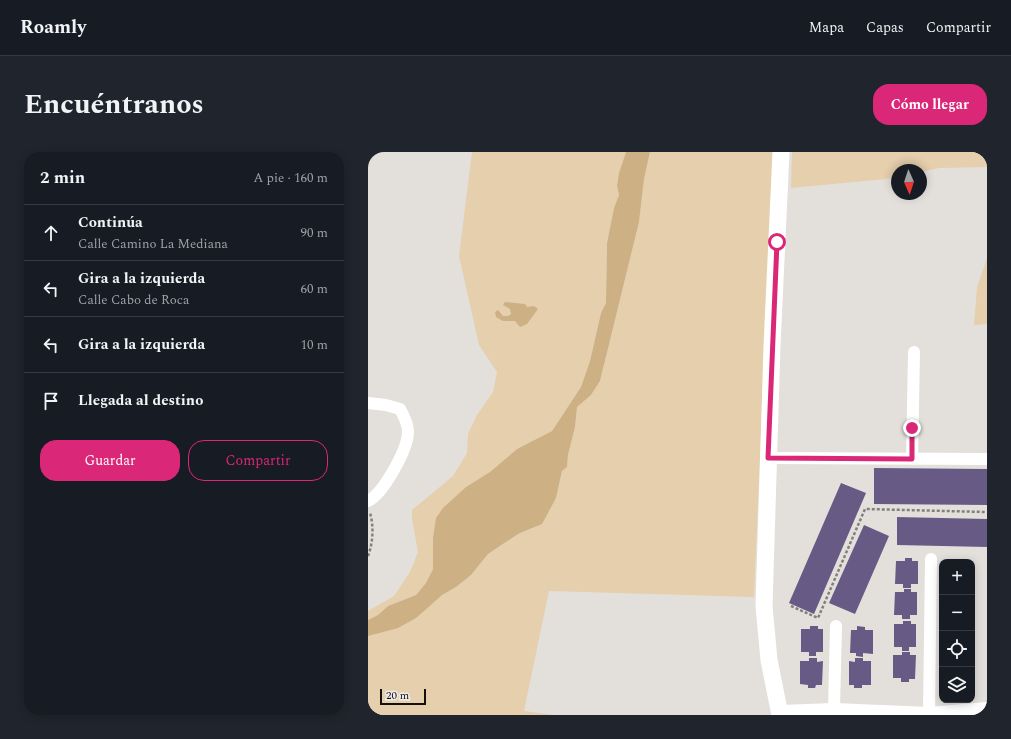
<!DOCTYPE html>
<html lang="es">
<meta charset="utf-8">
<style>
body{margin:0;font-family:Spectral,serif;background:#20242c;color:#f1f3f6}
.controls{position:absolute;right:12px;bottom:12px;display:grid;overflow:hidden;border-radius:8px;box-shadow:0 2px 10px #0003}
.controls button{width:36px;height:36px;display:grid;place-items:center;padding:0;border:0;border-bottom:1px solid #363941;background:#171b24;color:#f1f3f6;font:20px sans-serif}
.compass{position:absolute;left:523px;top:12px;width:36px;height:36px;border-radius:50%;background:#171b24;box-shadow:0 2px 10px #0003;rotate:177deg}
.scale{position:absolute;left:12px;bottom:10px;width:46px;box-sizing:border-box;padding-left:4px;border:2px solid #121110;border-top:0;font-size:11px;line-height:14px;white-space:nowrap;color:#121110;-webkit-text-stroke:3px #f0ede9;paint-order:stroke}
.stop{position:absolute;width:12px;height:12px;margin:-9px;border:3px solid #db2777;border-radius:50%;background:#fff}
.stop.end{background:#db2777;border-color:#fff;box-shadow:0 1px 4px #0008}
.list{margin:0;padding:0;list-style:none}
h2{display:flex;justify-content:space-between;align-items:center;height:52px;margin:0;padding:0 16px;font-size:17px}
h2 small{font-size:13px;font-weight:400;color:#9ea1a6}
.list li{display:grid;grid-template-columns:26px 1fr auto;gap:12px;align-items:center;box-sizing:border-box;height:56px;padding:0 16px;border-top:1px solid #363941}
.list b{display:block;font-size:15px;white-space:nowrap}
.list p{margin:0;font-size:13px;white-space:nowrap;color:#9ea1a6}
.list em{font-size:13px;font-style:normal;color:#9ea1a6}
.actions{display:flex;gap:8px;padding:12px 16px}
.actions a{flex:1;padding:9px 0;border:1px solid #db2777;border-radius:16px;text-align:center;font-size:14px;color:#db2777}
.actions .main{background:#db2777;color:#fff}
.icon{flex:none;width:22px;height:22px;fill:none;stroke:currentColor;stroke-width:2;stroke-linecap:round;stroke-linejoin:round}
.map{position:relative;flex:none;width:619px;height:563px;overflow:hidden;border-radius:16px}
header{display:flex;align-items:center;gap:24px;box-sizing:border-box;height:56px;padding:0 20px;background:#171b24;border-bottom:1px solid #363941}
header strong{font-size:19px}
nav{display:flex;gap:22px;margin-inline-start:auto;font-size:14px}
.intro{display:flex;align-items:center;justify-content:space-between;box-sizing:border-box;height:96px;padding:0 24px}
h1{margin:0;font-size:28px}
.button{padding:10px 18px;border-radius:16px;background:#db2777;color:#fff;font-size:14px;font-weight:700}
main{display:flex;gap:24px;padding:0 24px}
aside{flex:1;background:#171b24;border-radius:16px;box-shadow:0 2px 10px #0003}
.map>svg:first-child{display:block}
</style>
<header>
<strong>Roamly</strong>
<nav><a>Mapa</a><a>Capas</a><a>Compartir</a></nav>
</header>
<div class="intro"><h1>Encuéntranos</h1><a class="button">Cómo llegar</a></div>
<main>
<aside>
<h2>2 min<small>A pie · 160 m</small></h2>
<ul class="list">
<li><svg class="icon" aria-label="ahead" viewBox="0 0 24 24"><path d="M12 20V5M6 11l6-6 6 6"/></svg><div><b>Continúa</b><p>Calle Camino La Mediana</p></div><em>90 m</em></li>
<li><svg class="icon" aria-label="left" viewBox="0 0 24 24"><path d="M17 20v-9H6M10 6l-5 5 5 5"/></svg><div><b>Gira a la izquierda</b><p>Calle Cabo de Roca</p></div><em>60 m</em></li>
<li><svg class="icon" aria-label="left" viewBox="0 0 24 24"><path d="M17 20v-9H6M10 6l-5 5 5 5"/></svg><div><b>Gira a la izquierda</b></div><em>10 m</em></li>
<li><svg class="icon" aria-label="arrive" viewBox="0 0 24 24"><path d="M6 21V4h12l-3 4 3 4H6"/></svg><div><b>Llegada al destino</b></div></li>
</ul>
<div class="actions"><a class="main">Guardar</a><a>Compartir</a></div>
</aside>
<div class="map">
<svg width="619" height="563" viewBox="0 0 619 563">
<rect width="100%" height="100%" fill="#e3e0dc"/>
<path fill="#e5cfad" d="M 104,0 L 258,0 L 251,21 L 249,34 L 251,43 L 246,56 L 239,91 L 238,151 L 233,161 L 222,209 L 213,235 L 184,279 L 149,297 L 122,320 L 98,335 L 88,345 L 65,405 L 65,417 L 58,431 L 48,443 L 20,454 L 10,463 L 0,468 L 0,459 L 26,444 L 42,420 L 50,400 L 44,367 L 44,358 L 85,324 L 99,301 L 100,282 L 109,263 L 125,240 L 129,220 L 111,193 L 91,104 Z
M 282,0 L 405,0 L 386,445 L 181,439 L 156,559 L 186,563 L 0,563 L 0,484 L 88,435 L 103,423 L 120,402 L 150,382 L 168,375 L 188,346 L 194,319 L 199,315 L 200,303 L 207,275 L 209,255 L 223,243 L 232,229 L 271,70 L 276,27 Z
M 424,0 L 619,0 L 619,15 L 571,16 L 553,20 L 553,18 L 529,18 L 529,25 L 518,27 L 423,36 Z
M 619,106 L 619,172 L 606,173 L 609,135 Z"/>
<path fill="#cdb083" d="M 258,0 L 282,0 L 276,27 L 271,70 L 232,229 L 223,243 L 209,255 L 207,275 L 200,303 L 199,315 L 194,319 L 188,346 L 174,372 L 150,382 L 120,402 L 103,423 L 88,435 L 74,443 L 48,466 L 30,476 L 0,484 L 0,468 L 10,463 L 20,454 L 48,443 L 58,431 L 65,417 L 65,386 L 68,366 L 75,356 L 98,335 L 122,320 L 149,297 L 184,279 L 213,235 L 222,209 L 233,161 L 238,151 L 239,91 L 246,56 L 251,43 L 249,34 L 251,21 Z
M 137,150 L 157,152 L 159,155 L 166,154 L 170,157 L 159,172 L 152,175 L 147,169 L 135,169 L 128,165 L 127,160 L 130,158 L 135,164 L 140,164 L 143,162 L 142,157 L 135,153 Z"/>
<path fill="#675b86" d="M 506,316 L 619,317 L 619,353 L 506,352 Z
M 473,331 L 498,341 L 446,462 L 421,451 Z
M 529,365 L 619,367 L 619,395 L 529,393 Z
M 496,373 L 521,384 L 487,462 L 461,451 Z
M 537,406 L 544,406 L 544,409 L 550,409 L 550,432 L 543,432 L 543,436 L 535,436 L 535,432 L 527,432 L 528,409 L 537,409 Z
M 536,437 L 543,437 L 543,440 L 549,440 L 549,463 L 542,463 L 542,467 L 534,467 L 534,463 L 526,463 L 527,440 L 536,440 Z
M 535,469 L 543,469 L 543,472 L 548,472 L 548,495 L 541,495 L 541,499 L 534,499 L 534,495 L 526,495 L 526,472 L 535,472 Z
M 442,474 L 450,474 L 450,477 L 455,477 L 455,500 L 448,500 L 448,504 L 441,504 L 441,500 L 433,500 L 433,477 L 442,477 Z
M 489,474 L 497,475 L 497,478 L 505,478 L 505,502 L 495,501 L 495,505 L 488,504 L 488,501 L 482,501 L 483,478 L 489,478 Z
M 534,500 L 542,500 L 542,503 L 548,503 L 547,527 L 541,527 L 541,530 L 533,530 L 533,526 L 525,526 L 525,503 L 534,503 Z
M 441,506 L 449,506 L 449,510 L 455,509 L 454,533 L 448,533 L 447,536 L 440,536 L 440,533 L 432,532 L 432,509 L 441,509 Z
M 487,506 L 495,506 L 495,509 L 503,509 L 503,533 L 494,533 L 494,536 L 486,536 L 486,533 L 481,533 L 481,509 L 487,510 Z"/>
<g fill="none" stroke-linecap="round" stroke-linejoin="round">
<path stroke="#82807d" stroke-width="2.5" stroke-dasharray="3 2" stroke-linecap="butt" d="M 0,404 C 5,391 6,374 2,361
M 423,454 L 450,466 L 497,357 L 618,360"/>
<path stroke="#fff" stroke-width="12" d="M 0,251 L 18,253 L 32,257 C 36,264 40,272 40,280 C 40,297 15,342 0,349
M 400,306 L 619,307
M 544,307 L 546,200
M 466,557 L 468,474
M 411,559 L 466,557 L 561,561 L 619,556
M 561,561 L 563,407"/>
<path stroke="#fff" stroke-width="17" d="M 412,563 L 401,508 L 396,454 L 404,194 L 413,0"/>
</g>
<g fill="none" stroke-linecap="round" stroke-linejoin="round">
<path stroke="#db2777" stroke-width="5" d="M 409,90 L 400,306 L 544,307 L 544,276"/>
</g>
</svg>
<div class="controls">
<button>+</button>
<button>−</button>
<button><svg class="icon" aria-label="locate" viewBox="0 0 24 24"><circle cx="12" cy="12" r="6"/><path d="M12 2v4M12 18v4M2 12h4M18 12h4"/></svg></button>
<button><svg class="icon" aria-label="layers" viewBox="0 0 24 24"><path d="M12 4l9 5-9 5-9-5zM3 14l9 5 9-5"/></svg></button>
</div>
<svg class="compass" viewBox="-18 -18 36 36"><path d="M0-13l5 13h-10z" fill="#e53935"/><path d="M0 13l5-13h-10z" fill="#9ea1a6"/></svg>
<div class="scale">20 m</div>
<div class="stop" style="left:409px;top:90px"></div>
<div class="stop end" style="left:544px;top:276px"></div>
</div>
</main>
